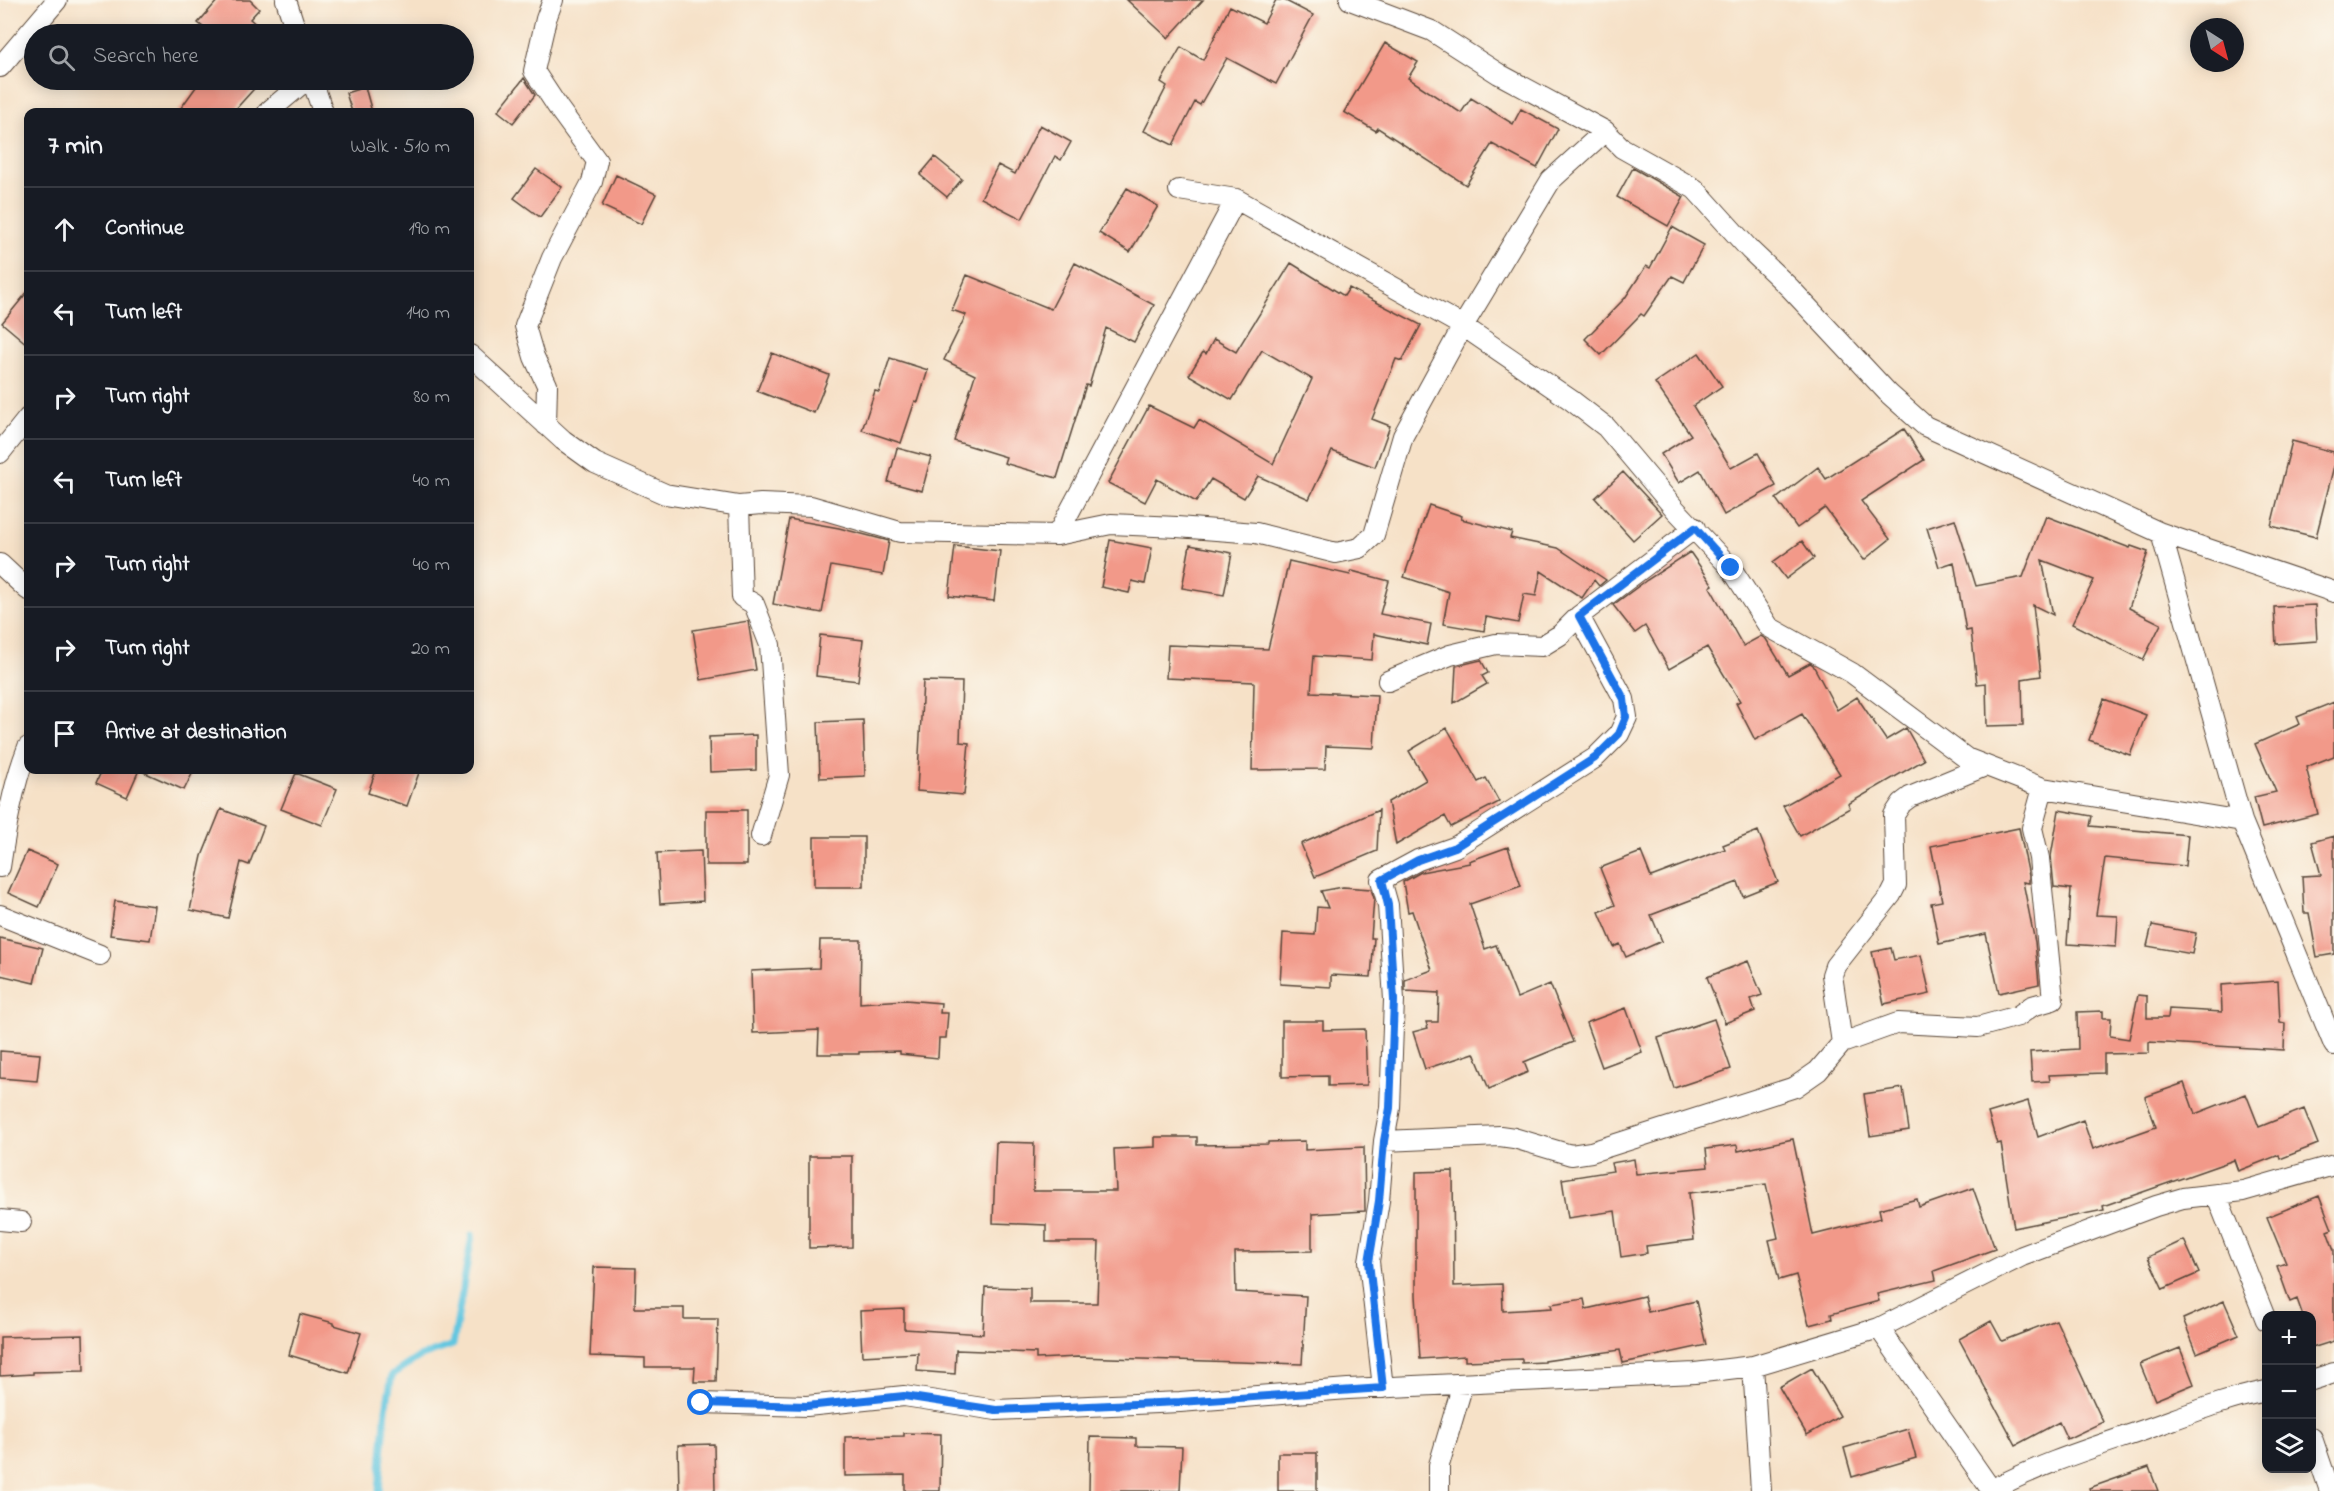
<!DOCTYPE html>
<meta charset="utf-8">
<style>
body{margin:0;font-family:"Indie Flower",sans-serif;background:#20242c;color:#f1f3f6}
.controls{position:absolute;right:18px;bottom:18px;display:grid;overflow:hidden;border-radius:12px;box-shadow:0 3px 15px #0003}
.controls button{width:54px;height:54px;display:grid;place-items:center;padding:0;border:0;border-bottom:2px solid #363941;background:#171b24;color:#f1f3f6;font:30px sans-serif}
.compass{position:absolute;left:2190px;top:18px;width:54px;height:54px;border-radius:50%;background:#171b24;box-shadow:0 3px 15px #0003;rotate:144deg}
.stop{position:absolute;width:18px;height:18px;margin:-14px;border:4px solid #1a73e8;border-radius:50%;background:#fff}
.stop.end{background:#1a73e8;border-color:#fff;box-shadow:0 2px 6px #0008}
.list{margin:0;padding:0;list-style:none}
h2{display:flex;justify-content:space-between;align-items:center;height:78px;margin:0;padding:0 24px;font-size:26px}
h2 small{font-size:20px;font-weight:400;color:#9ea1a6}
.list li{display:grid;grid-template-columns:39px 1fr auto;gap:18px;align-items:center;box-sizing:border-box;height:84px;padding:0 24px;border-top:2px solid #363941}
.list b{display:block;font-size:22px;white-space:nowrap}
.list em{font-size:20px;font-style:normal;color:#9ea1a6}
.icon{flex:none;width:33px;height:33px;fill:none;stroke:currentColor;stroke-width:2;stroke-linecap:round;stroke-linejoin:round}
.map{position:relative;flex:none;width:2334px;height:1491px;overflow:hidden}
.search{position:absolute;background:#171b24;box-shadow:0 3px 15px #0003;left:24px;top:24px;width:450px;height:66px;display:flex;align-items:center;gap:15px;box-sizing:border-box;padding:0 21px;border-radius:33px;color:#9ea1a6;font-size:22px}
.panel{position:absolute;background:#171b24;box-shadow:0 3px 15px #0003;left:24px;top:108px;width:450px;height:666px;border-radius:12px}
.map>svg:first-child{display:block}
</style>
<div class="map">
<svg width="2334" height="1491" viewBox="0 0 2334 1491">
<rect width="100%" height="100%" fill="#fbf7ec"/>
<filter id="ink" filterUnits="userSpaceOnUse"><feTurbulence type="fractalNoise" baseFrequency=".0167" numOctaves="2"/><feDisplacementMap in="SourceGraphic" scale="12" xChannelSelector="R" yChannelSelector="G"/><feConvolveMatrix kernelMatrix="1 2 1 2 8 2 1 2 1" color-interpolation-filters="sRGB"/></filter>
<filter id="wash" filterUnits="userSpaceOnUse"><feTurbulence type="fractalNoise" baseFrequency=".008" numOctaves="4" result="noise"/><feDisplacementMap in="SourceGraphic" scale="24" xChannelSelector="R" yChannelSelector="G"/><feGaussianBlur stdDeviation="1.35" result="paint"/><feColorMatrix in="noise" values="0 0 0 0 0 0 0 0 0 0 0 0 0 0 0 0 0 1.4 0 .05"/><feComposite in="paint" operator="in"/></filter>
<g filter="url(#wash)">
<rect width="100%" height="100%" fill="#f6e1c7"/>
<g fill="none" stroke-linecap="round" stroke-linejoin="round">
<path stroke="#62c6e0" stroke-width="7" d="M 379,1491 L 386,1409 L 392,1375 L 419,1357 L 453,1345 L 472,1235"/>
</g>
<g id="blocks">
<path fill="#f29989" d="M 218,0 L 250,0 L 259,9 L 250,19 L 267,34 L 212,34 L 198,23 Z
M 1127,0 L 1203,0 L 1168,38 Z
M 1276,0 L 1284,0 L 1313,15 L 1276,84 L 1227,58 L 1200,105 L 1195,102 L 1173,145 L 1144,131 L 1167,86 L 1161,82 L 1181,47 L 1203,60 L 1230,6 L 1264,23 Z
M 1385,43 L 1418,62 L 1408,78 L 1461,113 L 1471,98 L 1513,124 L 1521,109 L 1558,129 L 1537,168 L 1492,144 L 1466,185 L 1378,128 L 1376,131 L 1344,112 Z
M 524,78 L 535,95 L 513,123 L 498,111 Z
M 201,80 L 262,80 L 233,112 L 178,112 Z
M 365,87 L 372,112 L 352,112 L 346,93 Z
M 1040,125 L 1071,142 L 1061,160 L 1055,156 L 1022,219 L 981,198 L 998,165 L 1015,174 Z
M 935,157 L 962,179 L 947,197 L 920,175 Z
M 1633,168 L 1684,197 L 1668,226 L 1617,197 Z
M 536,169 L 562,187 L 540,217 L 514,198 Z
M 616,175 L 656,194 L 641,224 L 602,206 Z
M 1127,188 L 1158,206 L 1130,252 L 1099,233 Z
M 1672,227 L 1704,245 L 1684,282 L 1672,276 L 1644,316 L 1641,314 L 1601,355 L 1585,339 L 1625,298 L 1646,266 L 1650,268 Z
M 1075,263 L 1154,305 L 1134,342 L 1106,328 L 1089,386 L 1086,385 L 1057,478 L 1004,463 L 1006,457 L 954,441 L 975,375 L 944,360 L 966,315 L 952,310 L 967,275 L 1051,309 Z
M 1291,263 L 1344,296 L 1349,288 L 1421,325 L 1402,361 L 1396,359 L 1372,419 L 1390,426 L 1375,467 L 1332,451 L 1309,499 L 1258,476 L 1244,498 L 1211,479 L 1196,502 L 1157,479 L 1145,502 L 1108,483 L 1149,406 L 1194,428 L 1199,420 L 1273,464 L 1312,379 L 1262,350 L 1232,400 L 1189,375 L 1203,352 L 1206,354 L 1214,339 L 1236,352 Z
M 28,291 L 28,345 L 2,323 Z
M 772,353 L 829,375 L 814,413 L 757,391 Z
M 1699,353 L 1722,386 L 1693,406 L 1731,468 L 1758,453 L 1776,486 L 1724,515 L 1700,470 L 1679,483 L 1661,454 L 1691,435 L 1655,383 Z
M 890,358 L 928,370 L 918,402 L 915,401 L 901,443 L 862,430 L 875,391 L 879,392 Z
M 1904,429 L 1924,460 L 1861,501 L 1890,539 L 1864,560 L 1825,508 L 1797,528 L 1776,499 L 1818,467 L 1826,479 Z
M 2292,441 L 2334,452 L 2334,466 L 2316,537 L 2271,526 Z
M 897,448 L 931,457 L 922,491 L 888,482 Z
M 1623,472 L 1662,514 L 1633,540 L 1595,498 Z
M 1429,505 L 1462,516 L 1461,519 L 1512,532 L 1510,538 L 1558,548 L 1606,580 L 1599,586 L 1594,580 L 1582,598 L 1541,571 L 1536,596 L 1524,594 L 1518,623 L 1486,617 L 1484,631 L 1443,624 L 1449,592 L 1404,577 Z
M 2046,516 L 2130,548 L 2131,546 L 2148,552 L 2129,608 L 2161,624 L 2143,660 L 2072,624 L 2094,580 L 2042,560 L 2053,615 L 2033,605 L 2041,676 L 2022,679 L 2023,725 L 1987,726 L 1986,683 L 1977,684 L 1971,630 L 1966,631 L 1954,562 L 1939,567 L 1927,528 L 1955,519 L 1976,586 L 2023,577 Z
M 789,519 L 839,528 L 889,541 L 883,575 L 831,566 L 822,613 L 773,604 Z
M 1110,540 L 1152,548 L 1145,584 L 1132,581 L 1129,593 L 1101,587 Z
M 1802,541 L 1814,558 L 1786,579 L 1773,562 Z
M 1190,545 L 1232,553 L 1224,595 L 1182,588 Z
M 955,546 L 1000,551 L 994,601 L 949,596 Z
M 1690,552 L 1713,585 L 1710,587 L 1743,646 L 1761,636 L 1766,639 L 1788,675 L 1810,663 L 1813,665 L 1837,710 L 1857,697 L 1886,740 L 1906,728 L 1924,760 L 1848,804 L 1850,808 L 1800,836 L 1783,806 L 1840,774 L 1802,714 L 1755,740 L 1736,703 L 1740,701 L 1707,647 L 1669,669 L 1645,626 L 1635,633 L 1613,605 L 1647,580 Z
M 1289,561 L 1350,575 L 1352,571 L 1389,581 L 1380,614 L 1431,624 L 1427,645 L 1374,634 L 1372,660 L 1314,656 L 1311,692 L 1377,695 L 1374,748 L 1326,746 L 1325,769 L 1252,770 L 1254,682 L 1166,678 L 1168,645 L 1268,649 Z
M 2315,605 L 2317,641 L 2276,644 L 2274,607 Z
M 748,621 L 756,670 L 701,680 L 693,630 Z
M 820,635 L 863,640 L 858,681 L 816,676 Z
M 1481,660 L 1488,673 L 1482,676 L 1487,684 L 1454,703 L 1456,666 Z
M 923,681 L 962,682 L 960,742 L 969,743 L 964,795 L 917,791 Z
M 2104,699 L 2146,715 L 2130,755 L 2089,740 Z
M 2334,702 L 2334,756 L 2306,767 L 2318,814 L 2262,828 L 2254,797 L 2276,792 L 2255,744 L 2300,724 L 2297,717 Z
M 863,720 L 865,776 L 820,778 L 818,722 Z
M 1447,728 L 1478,782 L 1486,778 L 1499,802 L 1451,827 L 1445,816 L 1396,845 L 1388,802 L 1426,780 L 1409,751 Z
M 756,735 L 756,770 L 710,772 L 709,737 Z
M 102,770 L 194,770 L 184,790 L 139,770 L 127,797 L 96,783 Z
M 376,770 L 420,770 L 407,806 L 368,793 Z
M 296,773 L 337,789 L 322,825 L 281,809 Z
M 221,809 L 264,826 L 249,865 L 241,862 L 228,918 L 190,910 L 202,856 Z
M 706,810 L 747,810 L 747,865 L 706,865 Z
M 1379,810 L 1377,851 L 1315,877 L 1301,844 Z
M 2059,810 L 2092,816 L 2090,826 L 2188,835 L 2185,866 L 2105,858 L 2096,915 L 2118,916 L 2116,947 L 2067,944 L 2071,889 L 2054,887 L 2051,856 Z
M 2019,828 L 2029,876 L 2029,883 L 2023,882 L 2035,942 L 2039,984 L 1999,993 L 1986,934 L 1939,944 L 1931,903 L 1942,901 L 1931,846 Z
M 1758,831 L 1778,882 L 1743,896 L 1738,882 L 1651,915 L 1662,941 L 1626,957 L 1620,944 L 1614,947 L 1599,912 L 1615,905 L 1600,868 L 1641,852 L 1651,877 L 1725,849 L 1723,845 Z
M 2334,836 L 2334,954 L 2317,957 L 2309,913 L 2304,913 L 2302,876 L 2321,875 L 2312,842 Z
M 814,837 L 864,837 L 864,887 L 814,887 Z
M 1508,847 L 1521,886 L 1470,904 L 1485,949 L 1496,945 L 1517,998 L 1550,984 L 1573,1042 L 1524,1062 L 1528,1072 L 1489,1089 L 1474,1053 L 1425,1069 L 1413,1032 L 1428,1028 L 1426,1022 L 1438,1022 L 1439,993 L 1405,991 L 1405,980 L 1432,970 L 1412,911 L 1408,912 L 1403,882 L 1421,872 L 1470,863 L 1469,861 Z
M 27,851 L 58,864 L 39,907 L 8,893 Z
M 701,851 L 703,901 L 660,904 L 657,853 Z
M 1343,887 L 1371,889 L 1374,898 L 1371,938 L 1374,938 L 1371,977 L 1331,975 L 1331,987 L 1280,984 L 1283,933 L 1315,935 L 1317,907 L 1328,908 L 1321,891 Z
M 115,901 L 155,906 L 150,940 L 110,935 Z
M 2152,925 L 2196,933 L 2192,954 L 2147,946 Z
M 0,938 L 43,948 L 34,983 L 0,975 Z
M 820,940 L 861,940 L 860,1003 L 905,1000 L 941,1003 L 940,1013 L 948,1013 L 946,1038 L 939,1038 L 938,1058 L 900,1054 L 900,1051 L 859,1052 L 859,1054 L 818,1054 L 819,1030 L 753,1033 L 751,971 L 819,968 Z
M 1891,948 L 1894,960 L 1921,955 L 1930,994 L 1884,1004 L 1872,952 Z
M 1748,961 L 1762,995 L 1751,999 L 1755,1011 L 1725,1023 L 1707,977 Z
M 2278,981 L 2280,1022 L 2285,1023 L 2284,1050 L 2149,1042 L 2149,1053 L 2104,1054 L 2104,1073 L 2049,1075 L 2050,1081 L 2032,1082 L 2030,1052 L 2078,1049 L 2077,1012 L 2103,1011 L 2103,1018 L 2111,1018 L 2110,1036 L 2129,1039 L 2138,995 L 2147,996 L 2147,1018 L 2168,1018 L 2169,1009 L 2222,1012 L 2221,985 Z
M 1626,1008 L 1642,1052 L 1602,1067 L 1586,1023 Z
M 1714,1019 L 1731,1069 L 1674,1088 L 1658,1038 Z
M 1282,1021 L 1323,1021 L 1323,1030 L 1365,1029 L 1367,1085 L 1328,1086 L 1328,1076 L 1282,1077 Z
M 0,1051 L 40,1054 L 37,1081 L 0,1078 Z
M 2184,1083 L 2195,1114 L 2246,1094 L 2259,1127 L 2304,1109 L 2318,1144 L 2280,1159 L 2279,1155 L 2238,1171 L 2234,1160 L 2103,1206 L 2104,1210 L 2014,1228 L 2001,1143 L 1997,1144 L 1988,1113 L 2028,1101 L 2038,1137 L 2083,1120 L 2093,1149 L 2156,1127 L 2145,1097 Z
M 1903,1088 L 1909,1130 L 1870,1136 L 1864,1094 Z
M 1155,1137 L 1197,1137 L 1197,1145 L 1268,1144 L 1268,1142 L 1305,1141 L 1305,1150 L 1364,1147 L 1365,1211 L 1312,1214 L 1312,1251 L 1235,1252 L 1236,1292 L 1306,1296 L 1302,1364 L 1078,1357 L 1036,1359 L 1036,1353 L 956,1350 L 955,1374 L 917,1371 L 918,1353 L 862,1356 L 860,1311 L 904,1309 L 904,1329 L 983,1334 L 985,1287 L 1030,1288 L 1030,1303 L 1097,1303 L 1099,1242 L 1046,1242 L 1046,1225 L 993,1223 L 996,1142 L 1034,1143 L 1033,1191 L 1116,1191 L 1114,1149 L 1155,1147 Z
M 1793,1139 L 1813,1235 L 1881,1218 L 1879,1209 L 1917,1199 L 1919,1207 L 1973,1188 L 1995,1249 L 1934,1271 L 1936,1280 L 1877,1294 L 1879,1301 L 1831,1314 L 1832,1319 L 1809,1325 L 1796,1275 L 1779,1280 L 1769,1240 L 1778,1238 L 1766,1184 L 1689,1193 L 1694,1240 L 1646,1246 L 1647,1253 L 1621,1257 L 1615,1211 L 1568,1218 L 1562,1179 L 1613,1171 L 1611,1163 L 1634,1159 L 1636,1174 L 1708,1167 L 1706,1149 L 1737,1145 L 1738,1151 Z
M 809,1156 L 852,1156 L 852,1247 L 809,1248 Z
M 1453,1171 L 1454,1286 L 1502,1284 L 1503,1311 L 1552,1308 L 1551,1304 L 1584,1299 L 1586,1309 L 1644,1296 L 1648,1312 L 1696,1301 L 1706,1345 L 1623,1363 L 1620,1350 L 1545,1361 L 1545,1362 L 1522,1363 L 1522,1359 L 1465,1361 L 1465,1356 L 1420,1359 L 1416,1295 L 1416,1172 Z
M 2319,1196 L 2332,1229 L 2327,1231 L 2334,1250 L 2334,1341 L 2312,1348 L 2312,1316 L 2303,1316 L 2297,1299 L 2290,1302 L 2277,1266 L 2286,1263 L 2267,1217 Z
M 2184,1240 L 2199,1273 L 2163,1289 L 2148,1257 Z
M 594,1267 L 636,1268 L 635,1308 L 684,1308 L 684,1319 L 718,1319 L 716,1382 L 694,1382 L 695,1367 L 645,1367 L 645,1358 L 590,1356 Z
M 2224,1301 L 2239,1335 L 2197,1353 L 2183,1319 Z
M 300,1314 L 334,1323 L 334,1325 L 361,1333 L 348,1373 L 289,1355 Z
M 2056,1320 L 2103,1422 L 2067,1439 L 2059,1422 L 2016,1445 L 1959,1339 L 1991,1321 L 2002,1341 Z
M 83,1335 L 84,1371 L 33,1372 L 33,1374 L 0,1376 L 0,1337 Z
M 2180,1348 L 2194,1384 L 2155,1400 L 2140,1364 Z
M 1812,1368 L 1840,1416 L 1807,1435 L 1779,1387 Z
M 1908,1429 L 1916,1458 L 1852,1477 L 1844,1448 Z
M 904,1433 L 941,1434 L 940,1491 L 905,1491 L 905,1475 L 845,1476 L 845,1437 L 904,1436 Z
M 1090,1437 L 1136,1438 L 1136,1446 L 1182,1447 L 1180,1491 L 1089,1491 Z
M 714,1444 L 715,1491 L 679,1491 L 678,1445 Z
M 1278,1453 L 1317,1453 L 1317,1491 L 1278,1491 Z
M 2149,1467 L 2158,1491 L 2090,1491 L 2089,1488 Z"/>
</g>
</g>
<g filter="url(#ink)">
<use href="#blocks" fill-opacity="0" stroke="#574537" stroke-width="1.5"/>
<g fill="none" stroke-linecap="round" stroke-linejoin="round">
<defs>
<path id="minor" d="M 286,0 L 297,34
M 1350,0 L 1432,31 L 1499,74 L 1605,131 L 1622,148 L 1695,189 L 1750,250 L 1790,288 L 1889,394 L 1925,426 L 2161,533 L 2334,592
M 0,67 L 57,0
M 312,80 L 323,112
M 268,112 L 306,80
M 1179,190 L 1236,199 L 1463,326 L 1571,400 L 1606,427 L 1675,509 L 1731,568 L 1769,627 L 1852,673 L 1966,758 L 2043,788 L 2242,821
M 470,355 L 563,440 L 595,463 L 665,494 L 739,506 L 761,504 L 811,506 L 900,532 L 1057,535 L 1111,524 L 1177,527 L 1256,533 L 1336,553 L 1360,548 L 1374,535 L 1403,436 L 1463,326 L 1551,180 L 1605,131
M 546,425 L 547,385 L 534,357 L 525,326 L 552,258 L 592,182 L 597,161 L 559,109 L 534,71 L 546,19 L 553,0
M 0,453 L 28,418
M 739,506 L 742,597 L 754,604 L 770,645 L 779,775 L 761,836
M 2161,533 L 2242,821 L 2334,1045
M 1057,535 L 1236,199
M 0,564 L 28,590
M 1388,681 L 1450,655 L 1496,644 L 1542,646 L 1560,635 L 1579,616 L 1695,528
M 0,867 C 6,827 13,785 28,747
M 0,915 L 100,955
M 1842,1043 L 1832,975 L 1835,966 L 1891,895 L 1896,885 L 1894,815 L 1902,803 L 1910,797 L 1985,766
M 1384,1141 L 1500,1136 L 1514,1138 L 1571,1155 L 1591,1152 L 1795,1087 L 1818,1071 L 1842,1043 L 1898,1023 L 1978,1027 L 2018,1016 L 2032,1006 L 2053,1000 L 2039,858 L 2032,828 L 2043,788
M 2216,1194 L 2266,1320
M 0,1220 L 21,1222
M 1879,1328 L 1992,1491
M 1753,1366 L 1761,1491
M 2312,1380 L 2334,1373
M 1383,1388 L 1369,1261 L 1379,1201 L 1384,1141 L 1390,1108 L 1394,1000 L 1388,905 L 1381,880 L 1418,860 L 1455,847 L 1595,758 L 1619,734 L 1627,717 L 1624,699 L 1579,616
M 701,1403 L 807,1406 L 904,1396 L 996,1410 L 1180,1402 L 1348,1389 L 1695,1373 L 1753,1366 L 1879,1328 L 2022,1256 L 2156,1206 L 2183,1198 L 2243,1191 L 2334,1165
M 2312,1438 L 2330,1491
M 1991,1490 C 2040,1464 2092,1448 2144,1430 C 2184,1416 2225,1399 2266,1391
M 1439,1491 L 1439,1465 L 1463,1384"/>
</defs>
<use href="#minor" stroke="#574537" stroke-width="22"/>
<use href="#minor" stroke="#fff" stroke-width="20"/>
</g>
</g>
<g fill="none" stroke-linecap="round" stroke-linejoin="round" filter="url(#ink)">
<path stroke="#1a73e8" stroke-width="8" d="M 701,1403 L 807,1406 L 904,1396 L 996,1410 L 1180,1402 L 1383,1388 L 1369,1262 L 1379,1201 L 1384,1141 L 1390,1108 L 1394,1000 L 1388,905 L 1382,880 L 1418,860 L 1455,847 L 1595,758 L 1619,734 L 1626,717 L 1624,699 L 1579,616 L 1695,528 L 1731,568"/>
</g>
</svg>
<div class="controls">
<button>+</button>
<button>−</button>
<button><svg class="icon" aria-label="layers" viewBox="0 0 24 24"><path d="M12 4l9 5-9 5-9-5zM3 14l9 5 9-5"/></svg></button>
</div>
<svg class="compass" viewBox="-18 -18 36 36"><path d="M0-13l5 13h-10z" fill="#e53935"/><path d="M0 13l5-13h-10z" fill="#9ea1a6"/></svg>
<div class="stop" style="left:701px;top:1403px"></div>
<div class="stop end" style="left:1731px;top:568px"></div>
<div class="search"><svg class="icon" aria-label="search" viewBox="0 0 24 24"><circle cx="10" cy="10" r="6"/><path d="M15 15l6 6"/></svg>Search here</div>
<section class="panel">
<h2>7 min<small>Walk · 510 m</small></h2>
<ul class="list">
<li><svg class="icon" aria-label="ahead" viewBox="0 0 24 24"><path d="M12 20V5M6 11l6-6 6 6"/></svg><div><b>Continue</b></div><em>190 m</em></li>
<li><svg class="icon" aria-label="left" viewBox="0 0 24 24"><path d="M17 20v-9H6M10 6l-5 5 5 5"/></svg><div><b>Turn left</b></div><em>140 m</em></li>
<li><svg class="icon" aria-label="right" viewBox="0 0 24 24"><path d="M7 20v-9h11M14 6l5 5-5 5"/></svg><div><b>Turn right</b></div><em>80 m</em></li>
<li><svg class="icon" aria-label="left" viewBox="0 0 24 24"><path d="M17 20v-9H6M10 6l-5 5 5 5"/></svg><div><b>Turn left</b></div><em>40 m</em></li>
<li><svg class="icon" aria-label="right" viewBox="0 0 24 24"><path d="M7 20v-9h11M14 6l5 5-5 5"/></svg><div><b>Turn right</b></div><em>40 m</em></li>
<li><svg class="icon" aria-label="right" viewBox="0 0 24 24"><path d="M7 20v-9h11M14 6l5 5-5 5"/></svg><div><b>Turn right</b></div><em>20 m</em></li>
<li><svg class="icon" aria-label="arrive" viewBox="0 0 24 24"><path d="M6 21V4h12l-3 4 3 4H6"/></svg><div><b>Arrive at destination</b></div></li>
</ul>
</section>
</div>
